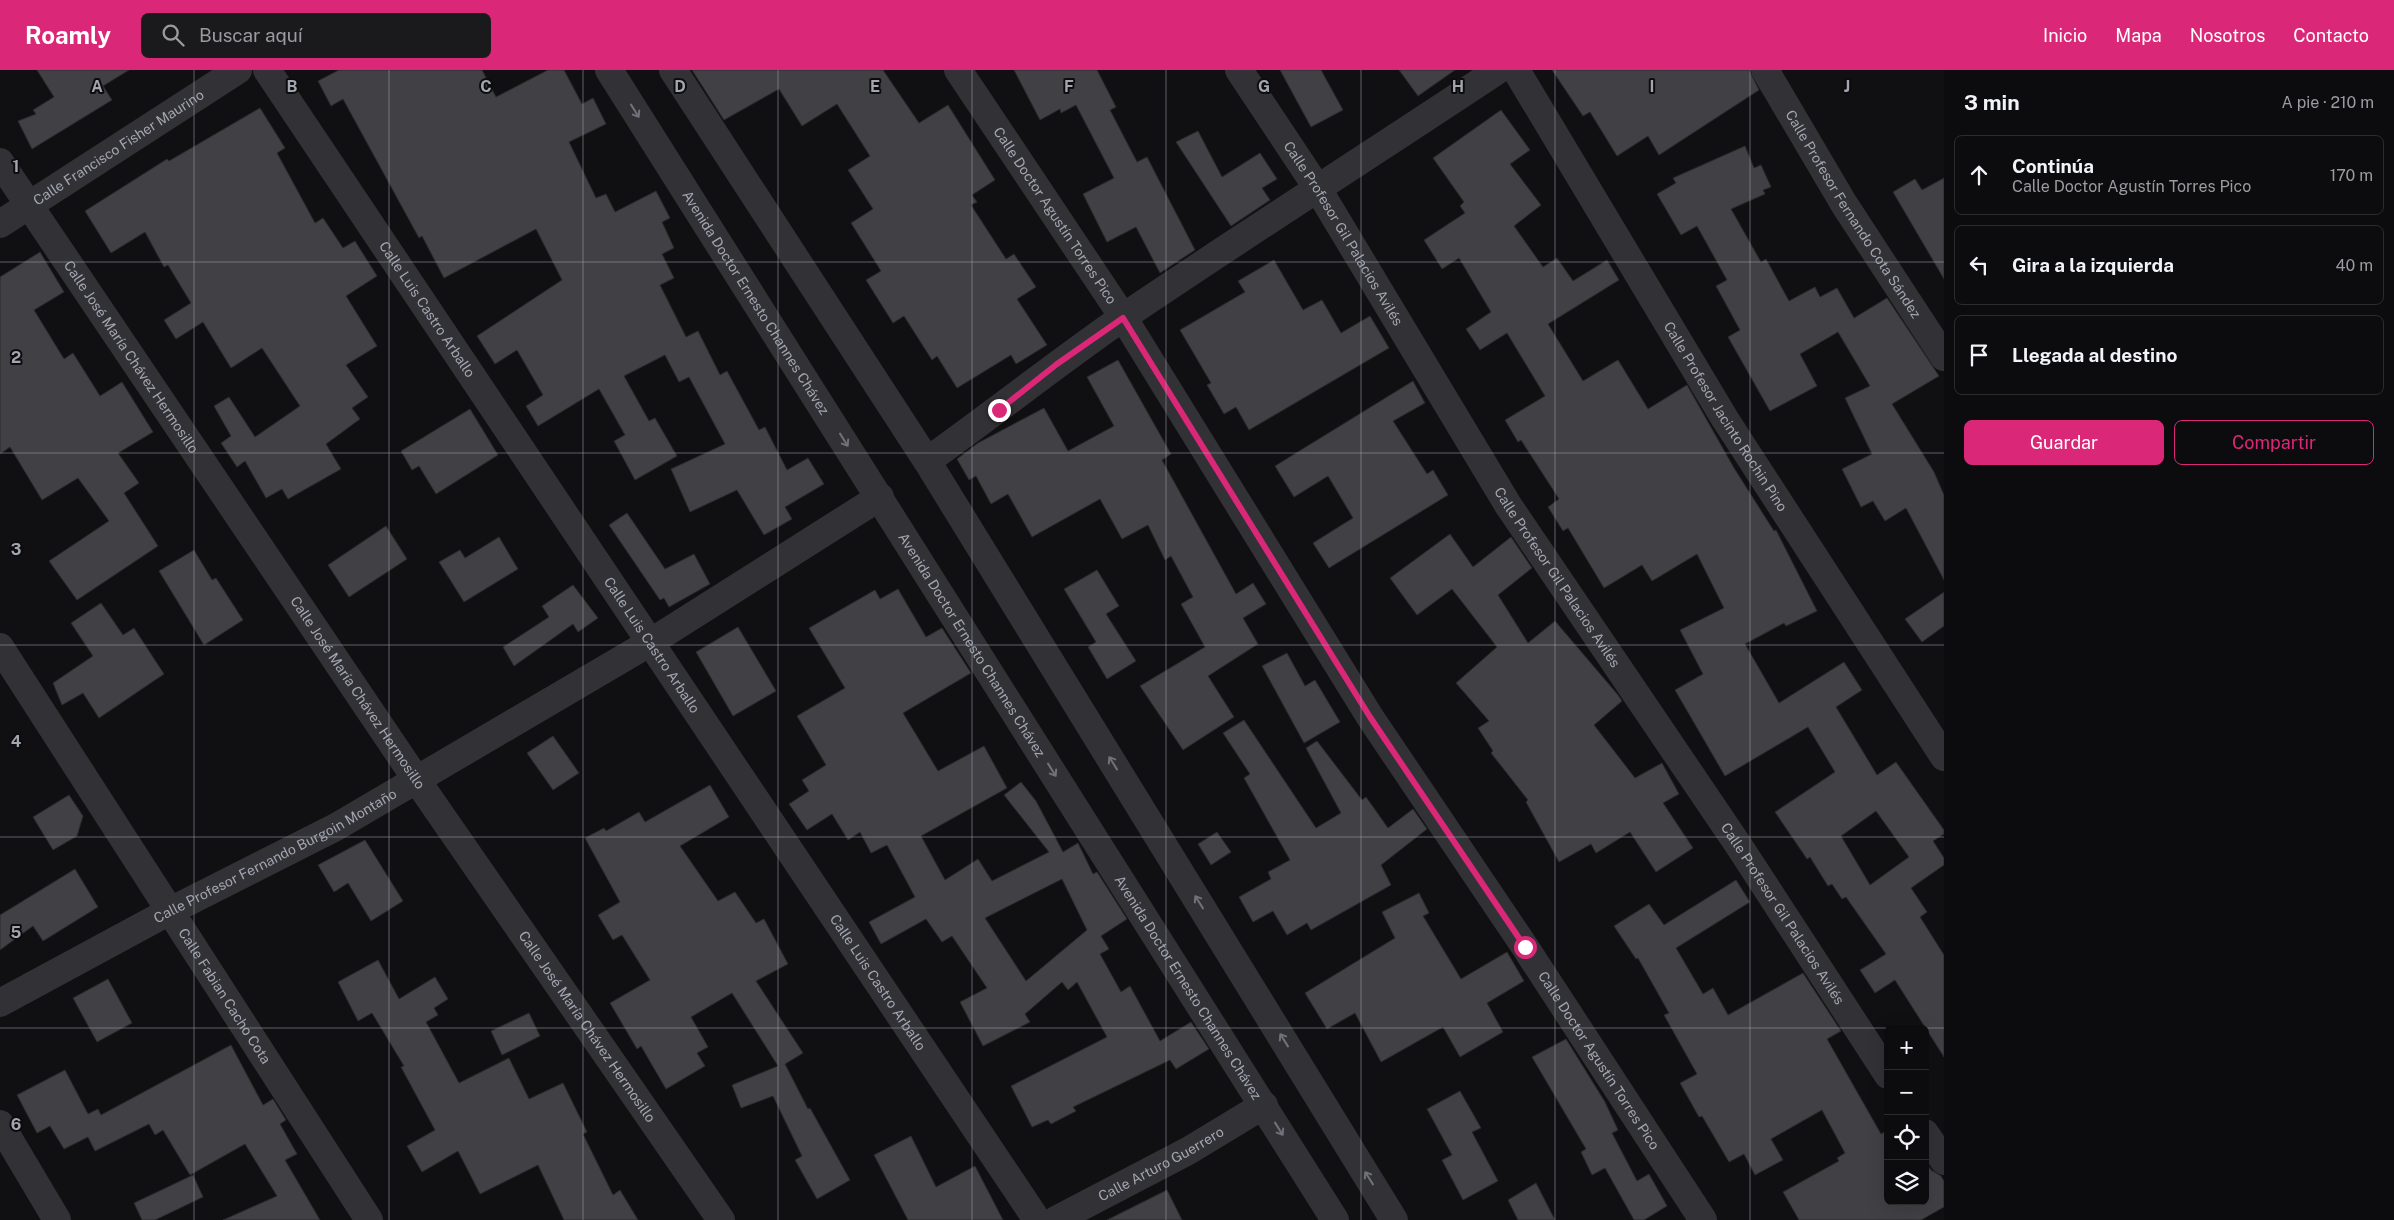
<!DOCTYPE html>
<html lang="es">
<meta charset="utf-8">
<style>
body{margin:0;font-family:"Public Sans",sans-serif;background:#1a1a1c;color:#f1f3f6}
.controls{position:absolute;right:15px;bottom:15px;display:grid;overflow:hidden;border-radius:8px;box-shadow:0 5px 20px #0002}
.controls button{width:45px;height:45px;display:grid;place-items:center;padding:0;border:0;border-bottom:1px solid #2c2c2e;background:#0c0c0e;color:#f1f3f6;font:25px sans-serif}
.stop{position:absolute;width:15px;height:15px;margin:-11px;border:4px solid #db2777;border-radius:50%;background:#fff}
.stop.end{background:#db2777;border-color:#fff;box-shadow:0 1px 5px #0008}
.list{margin:0;padding:0;list-style:none}
h2{display:flex;justify-content:space-between;align-items:center;height:65px;margin:0;padding:0 20px;font-size:21px}
h2 small{font-size:16px;font-weight:400;color:#9a9b9e}
.list li{display:grid;grid-template-columns:32px 1fr auto;gap:15px;align-items:center;box-sizing:border-box;height:80px;margin:0 10px 10px;padding:0 10px;border:1px solid #2c2c2e;border-radius:8px}
.list b{display:block;font-size:19px;white-space:nowrap}
.list p{margin:0;font-size:16px;white-space:nowrap;color:#9a9b9e}
.list em{font-size:16px;font-style:normal;color:#9a9b9e}
.actions{display:flex;gap:10px;padding:15px 20px}
.actions a{flex:1;padding:11px 0;border:1px solid #db2777;border-radius:8px;text-align:center;font-size:18px;color:#db2777}
.actions .main{background:#db2777;color:#fff}
.icon{flex:none;width:28px;height:28px;fill:none;stroke:currentColor;stroke-width:2;stroke-linecap:round;stroke-linejoin:round}
.map{position:relative;flex:none;width:1944px;height:1150px;overflow:hidden}
header{display:flex;align-items:center;gap:30px;box-sizing:border-box;height:70px;padding:0 25px;background:#db2777;color:#fff}
header strong{font-size:24px}
nav{display:flex;gap:28px;margin-inline-start:auto;font-size:18px}
.search{width:350px;height:45px;background:#1a1a1c;display:flex;align-items:center;gap:12px;box-sizing:border-box;padding:0 18px;border-radius:8px;color:#9a9b9e;font-size:19px}
main{display:flex}
aside{flex:1;background:#0c0c0e}
.map>svg:first-child{display:block}
</style>
<header>
<strong>Roamly</strong>
<div class="search"><svg class="icon" aria-label="search" viewBox="0 0 24 24"><circle cx="10" cy="10" r="6"/><path d="M15 15l6 6"/></svg>Buscar aquí</div>
<nav><a>Inicio</a><a>Mapa</a><a>Nosotros</a><a>Contacto</a></nav>
</header>
<main>
<div class="map">
<svg width="1944" height="1150" viewBox="0 0 1944 1150">
<rect width="100%" height="100%" fill="#101012"/>
<path fill="#404045" stroke="#2b2b2d" fill-rule="evenodd" d="M 37,0 L 129,0 L 103,16 L 112,30 L 32,79 L 18,51 L 36,44 L 33,40 L 54,27 Z
M 339,0 L 482,0 L 496,27 L 548,0 L 564,0 L 582,34 L 593,28 L 606,54 L 569,72 L 596,128 L 606,124 L 615,142 L 656,121 L 670,148 L 662,152 L 674,178 L 662,184 L 674,208 L 660,215 L 686,267 L 698,261 L 720,305 L 727,301 L 759,360 L 765,357 L 787,400 L 808,388 L 824,414 L 785,437 L 792,449 L 764,465 L 737,420 L 690,442 L 671,399 L 725,374 L 689,307 L 679,312 L 665,285 L 624,306 L 649,351 L 655,348 L 677,386 L 635,410 L 614,371 L 625,365 L 599,319 L 538,356 L 526,336 L 543,325 L 517,280 L 495,294 L 477,266 L 562,210 L 536,159 L 444,208 L 422,166 L 419,168 L 343,29 L 331,36 L 318,11 Z
M 692,0 L 883,0 L 919,53 L 948,35 L 995,110 L 972,125 L 977,132 L 971,135 L 1006,189 L 1014,184 L 1036,217 L 1017,229 L 1047,275 L 1016,294 L 1011,285 L 957,318 L 937,286 L 932,290 L 904,246 L 893,253 L 866,210 L 881,201 L 851,153 L 873,139 L 848,100 L 870,86 L 837,34 L 802,56 L 779,19 L 724,50 Z
M 1014,0 L 1097,0 L 1116,37 L 1110,40 L 1137,92 L 1147,87 L 1195,180 L 1160,203 L 1136,157 L 1107,172 L 1083,124 L 1114,108 L 1076,35 L 1061,43 L 1060,39 L 1040,50 Z
M 1280,0 L 1321,0 L 1343,40 L 1311,57 Z
M 1399,0 L 1455,0 L 1418,26 Z
M 1552,0 L 1749,0 L 1759,20 L 1659,85 L 1648,66 L 1617,86 L 1590,42 L 1583,46 Z
M 260,38 L 285,78 L 277,83 L 315,153 L 323,148 L 343,178 L 355,171 L 377,206 L 346,226 L 377,276 L 346,295 L 368,327 L 352,338 L 360,349 L 326,374 L 341,399 L 288,429 L 282,419 L 266,428 L 245,391 L 237,397 L 221,373 L 231,366 L 214,336 L 229,327 L 255,367 L 300,336 L 262,278 L 231,298 L 203,252 L 176,269 L 164,250 L 191,233 L 168,195 L 164,197 L 145,162 L 111,183 L 85,141 L 167,89 L 169,91 Z
M 1501,40 L 1530,80 L 1510,94 L 1541,135 L 1514,156 L 1543,197 L 1557,188 L 1573,211 L 1607,190 L 1619,210 L 1548,254 L 1583,311 L 1618,290 L 1648,339 L 1687,315 L 1734,398 L 1774,461 L 1776,460 L 1817,541 L 1786,556 L 1784,553 L 1745,574 L 1779,633 L 1844,592 L 1862,620 L 1836,637 L 1877,705 L 1896,692 L 1944,760 L 1944,764 L 1933,771 L 1944,788 L 1944,795 L 1911,818 L 1927,842 L 1920,847 L 1944,885 L 1944,987 L 1895,910 L 1875,923 L 1860,900 L 1886,884 L 1846,827 L 1842,829 L 1832,814 L 1828,816 L 1810,787 L 1807,789 L 1775,742 L 1835,702 L 1808,657 L 1725,706 L 1675,620 L 1703,604 L 1680,560 L 1724,538 L 1697,484 L 1652,511 L 1642,495 L 1604,518 L 1568,458 L 1563,461 L 1548,437 L 1559,429 L 1521,370 L 1518,372 L 1505,350 L 1545,326 L 1507,263 L 1480,280 L 1466,259 L 1491,242 L 1459,188 L 1442,199 L 1424,170 L 1465,143 L 1460,136 L 1464,132 L 1433,88 ZM 1876,741 L 1909,787 L 1870,815 L 1841,766 Z
M 1198,61 L 1222,107 L 1260,83 L 1277,109 L 1262,118 L 1270,130 L 1231,156 L 1176,72 Z
M 1745,76 L 1754,98 L 1761,95 L 1771,117 L 1763,120 L 1765,124 L 1731,139 L 1761,192 L 1766,189 L 1789,231 L 1815,217 L 1820,227 L 1837,218 L 1854,248 L 1887,228 L 1939,306 L 1892,334 L 1934,402 L 1944,425 L 1944,510 L 1906,438 L 1885,451 L 1873,431 L 1861,437 L 1842,399 L 1872,384 L 1845,328 L 1870,316 L 1838,262 L 1800,284 L 1817,316 L 1770,341 L 1728,267 L 1740,260 L 1716,216 L 1727,210 L 1697,156 L 1681,165 L 1657,124 L 1676,113 L 1673,108 Z
M 1944,108 L 1944,209 L 1893,122 L 1915,109 L 1922,120 Z
M 40,182 L 64,222 L 34,240 L 64,289 L 73,283 L 100,326 L 122,312 L 153,362 L 118,383 L 139,413 L 124,423 L 158,476 L 77,530 L 49,491 L 109,451 L 78,408 L 42,430 L 10,377 L 0,384 L 0,207 Z
M 1274,190 L 1303,240 L 1322,230 L 1341,263 L 1370,246 L 1389,278 L 1249,360 L 1236,337 L 1224,344 L 1207,315 L 1211,313 L 1180,260 L 1245,222 L 1238,211 Z
M 1118,290 L 1171,384 L 1162,390 L 1236,524 L 1253,513 L 1266,534 L 1243,548 L 1258,574 L 1208,606 L 1234,647 L 1183,680 L 1140,616 L 1205,577 L 1181,534 L 1193,527 L 1171,486 L 1165,490 L 1148,455 L 1122,469 L 1100,429 L 1032,467 L 1008,424 L 991,434 L 976,406 L 969,410 L 957,389 L 978,373 L 1044,338 L 1068,381 L 1114,356 L 1087,307 Z
M 1413,311 L 1425,333 L 1393,351 L 1427,404 L 1433,400 L 1448,425 L 1329,498 L 1313,473 L 1353,448 L 1328,406 L 1294,427 L 1275,396 Z
M 470,339 L 498,385 L 436,424 L 419,396 L 412,400 L 401,381 Z
M 627,443 L 665,499 L 694,484 L 710,514 L 669,537 L 664,528 L 660,530 L 609,455 Z
M 386,456 L 407,489 L 349,527 L 328,495 Z
M 1450,464 L 1473,497 L 1511,467 L 1532,498 L 1498,525 L 1528,573 L 1555,551 L 1618,625 L 1622,631 L 1594,655 L 1635,708 L 1662,693 L 1679,724 L 1663,733 L 1693,778 L 1656,802 L 1630,762 L 1596,783 L 1591,774 L 1559,792 L 1526,732 L 1528,730 L 1491,683 L 1493,681 L 1478,658 L 1489,651 L 1456,613 L 1497,577 L 1452,519 L 1417,545 L 1390,508 Z
M 499,467 L 518,499 L 464,532 L 439,492 L 460,480 L 465,488 Z
M 194,480 L 212,510 L 216,508 L 243,550 L 204,575 L 159,501 Z
M 1097,500 L 1119,536 L 1106,544 L 1136,591 L 1107,609 L 1088,577 L 1096,572 L 1064,519 Z
M 573,515 L 598,548 L 578,562 L 573,554 L 514,596 L 503,577 L 549,547 L 542,536 Z
M 898,519 L 926,567 L 942,558 L 971,603 L 903,643 L 938,701 L 984,676 L 1007,718 L 921,766 L 945,810 L 978,789 L 992,811 L 1049,782 L 1004,725 L 1021,712 L 1036,731 L 1063,782 L 1078,773 L 1093,804 L 1097,802 L 1127,849 L 1101,866 L 1109,879 L 1100,884 L 1121,922 L 1130,916 L 1160,971 L 1191,952 L 1209,979 L 1176,999 L 1170,990 L 1073,1037 L 1076,1041 L 1051,1054 L 1048,1050 L 1032,1057 L 1011,1016 L 1107,967 L 1077,912 L 1068,920 L 1062,912 L 1025,944 L 1030,952 L 983,976 L 960,932 L 987,918 L 952,866 L 942,872 L 926,849 L 881,874 L 869,852 L 915,827 L 887,775 L 871,783 L 860,762 L 848,770 L 832,744 L 807,760 L 789,734 L 809,721 L 802,710 L 826,695 L 797,646 L 845,618 L 809,558 L 875,520 L 880,529 ZM 1062,809 L 1087,860 L 1026,911 L 985,848 Z
M 1944,522 L 1944,556 L 1922,572 L 1905,549 Z
M 101,533 L 123,565 L 134,558 L 164,604 L 99,648 L 83,623 L 62,635 L 53,613 L 93,586 L 71,553 Z
M 738,557 L 776,621 L 733,646 L 696,582 Z
M 1287,583 L 1305,616 L 1315,610 L 1340,652 L 1304,673 L 1262,596 Z
M 1244,650 L 1316,758 L 1341,743 L 1306,678 L 1317,671 L 1362,730 L 1366,727 L 1388,758 L 1413,739 L 1427,759 L 1381,795 L 1391,815 L 1311,860 L 1307,853 L 1287,865 L 1273,841 L 1253,852 L 1239,827 L 1271,809 L 1268,802 L 1290,790 L 1244,708 L 1250,704 L 1223,663 Z
M 553,666 L 579,703 L 553,720 L 527,683 Z
M 710,715 L 729,747 L 680,776 L 718,831 L 735,822 L 756,853 L 764,849 L 788,894 L 756,911 L 803,983 L 785,994 L 808,1039 L 810,1038 L 850,1110 L 817,1129 L 795,1090 L 802,1086 L 773,1026 L 741,1038 L 732,1015 L 778,996 L 732,923 L 691,947 L 708,977 L 697,983 L 705,996 L 666,1019 L 641,976 L 637,979 L 610,933 L 650,910 L 622,865 L 613,870 L 598,845 L 620,832 L 585,768 L 604,758 L 606,761 L 639,742 L 645,752 Z
M 69,725 L 83,746 L 77,766 L 53,780 L 33,747 Z
M 1217,762 L 1231,782 L 1211,795 L 1198,774 Z
M 365,770 L 403,831 L 371,851 L 348,813 L 334,822 L 318,795 Z
M 75,799 L 98,837 L 43,871 L 33,856 L 0,880 L 0,845 Z
M 1736,810 L 1750,832 L 1676,878 L 1703,924 L 1713,918 L 1728,945 L 1803,903 L 1841,961 L 1827,969 L 1881,1064 L 1888,1060 L 1888,1131 L 1925,1131 L 1925,1091 L 1931,1100 L 1941,1106 L 1944,1111 L 1944,1137 L 1921,1150 L 1799,1150 L 1783,1122 L 1839,1091 L 1837,1088 L 1845,1083 L 1822,1040 L 1771,1069 L 1783,1090 L 1755,1105 L 1744,1084 L 1729,1092 L 1702,1046 L 1699,1047 L 1680,1013 L 1697,1004 L 1664,945 L 1669,943 L 1638,888 L 1636,889 L 1614,856 L 1649,834 L 1664,855 Z
M 1419,823 L 1429,843 L 1423,846 L 1461,909 L 1507,882 L 1524,911 L 1487,933 L 1503,962 L 1460,987 L 1443,957 L 1381,992 L 1355,943 L 1327,959 L 1305,923 L 1395,868 L 1382,842 Z
M 378,890 L 399,929 L 435,907 L 448,929 L 434,938 L 438,945 L 426,952 L 459,1013 L 509,988 L 529,1029 L 563,1013 L 587,1062 L 583,1064 L 613,1125 L 620,1120 L 638,1150 L 564,1150 L 538,1095 L 480,1124 L 458,1081 L 422,1102 L 407,1076 L 435,1060 L 401,997 L 404,996 L 372,943 L 358,951 L 338,912 Z
M 108,909 L 132,953 L 97,972 L 73,928 Z
M 529,943 L 540,966 L 502,985 L 491,961 Z
M 1566,969 L 1605,1032 L 1618,1060 L 1612,1063 L 1637,1111 L 1649,1104 L 1667,1136 L 1644,1150 L 1634,1150 L 1605,1098 L 1592,1105 L 1581,1082 L 1586,1079 L 1532,987 Z
M 231,975 L 263,1035 L 273,1029 L 286,1050 L 280,1054 L 297,1084 L 285,1090 L 320,1150 L 223,1150 L 277,1126 L 245,1074 L 190,1105 L 163,1060 L 155,1065 L 149,1054 L 95,1081 L 88,1067 L 64,1079 L 50,1056 L 37,1063 L 17,1025 L 65,1000 L 88,1044 L 98,1039 L 101,1045 Z
M 1460,1021 L 1481,1058 L 1472,1062 L 1498,1111 L 1463,1130 L 1442,1090 L 1452,1085 L 1427,1039 Z
M 911,1066 L 936,1117 L 975,1096 L 1003,1150 L 908,1150 L 874,1085 Z
M 193,1105 L 203,1127 L 155,1150 L 142,1150 L 134,1133 Z
M 1536,1113 L 1555,1150 L 1518,1150 L 1508,1130 Z
M 1167,1120 L 1182,1150 L 1107,1150 Z"/>
<g fill="none" stroke-linecap="round" stroke-linejoin="round">
<g stroke="#323236" stroke-width="28">
<path id="s1" d="M 267,0 L 1037,1150"/>
<path id="s2" d="M 609,0 L 1335,1150"/>
<path d="M 673,0 L 927,391 L 1394,1150"/>
<path id="s3" d="M 958,0 L 1123,247 L 1370,647 L 1525,877 L 1703,1150"/>
<path id="s4" d="M 1239,0 L 1318,119 L 1508,435 L 1739,776 L 1888,1005"/>
<path id="s5" d="M 1516,0 L 1725,349 L 1944,687"/>
<path id="s6" d="M 1765,0 L 1844,134 L 1944,287"/>
<path id="s7" d="M 0,92 L 416,709 L 721,1150"/>
<path id="s8" d="M 0,154 L 238,0"/>
<path d="M 927,391 C 993,344 1056,294 1122,248 C 1246,164 1373,83 1498,0"/>
<path id="s9" d="M 0,577 L 369,1150"/>
<path id="s10" d="M 0,933 L 170,841 L 336,757 L 651,572 L 880,427"/>
<path d="M 0,1054 L 57,1150"/>
<path d="M 1925,1063 L 1944,1091"/>
<path id="s11" d="M 1056,1150 L 1188,1081 L 1264,1035"/>
</g>
</g>
<defs><path id="oneway-shaft" d="M-6 0H5M1.5-3L5.5 0L1.5 3" fill="none" stroke-width="1.6" stroke-linecap="round" stroke-linejoin="round" transform="scale(1.25)"/></defs>
<g stroke="#70727a">
<use href="#oneway-shaft" transform="translate(635 41) rotate(58)"/>
<use href="#oneway-shaft" transform="translate(844 370) rotate(58)"/>
<use href="#oneway-shaft" transform="translate(1113 693) rotate(-122)"/>
<use href="#oneway-shaft" transform="translate(1052 700) rotate(58)"/>
<use href="#oneway-shaft" transform="translate(1199 832) rotate(-122)"/>
<use href="#oneway-shaft" transform="translate(1284 970) rotate(-122)"/>
<use href="#oneway-shaft" transform="translate(1279 1059) rotate(58)"/>
<use href="#oneway-shaft" transform="translate(1369 1108) rotate(-122)"/>
</g>
<g fill="none" stroke-linecap="round" stroke-linejoin="round">
<path stroke="#db2777" stroke-width="6" d="M 999,340 L 1057,294 L 1123,248 L 1370,647 L 1525,877"/>
</g>
<path fill="none" stroke="#a3a6b1" stroke-width="1" stroke-opacity="0.55" d="M 194,0 L 194,1150M 389,0 L 389,1150M 583,0 L 583,1150M 778,0 L 778,1150M 972,0 L 972,1150M 1166,0 L 1166,1150M 1361,0 L 1361,1150M 1555,0 L 1555,1150M 1750,0 L 1750,1150M 0,192 L 1944,192M 0,383 L 1944,383M 0,575 L 1944,575M 0,767 L 1944,767M 0,958 L 1944,958"/>
<g text-anchor="middle" stroke-width="4" stroke-linejoin="round" paint-order="stroke">
<g font-size="14" fill="#a3a6b1" stroke="#0c0b0d">
<text dy="5" stroke="none"><textPath href="#s8" startOffset="141">Calle Francisco Fisher Maurino</textPath></text>
<text dy="5" stroke="none"><textPath href="#s6" startOffset="169">Calle Profesor Fernando Cota Sández</textPath></text>
<text dy="5" stroke="none"><textPath href="#s3" startOffset="175">Calle Doctor Agustín Torres Pico</textPath></text>
<text dy="5" stroke="none"><textPath href="#s4" startOffset="194">Calle Profesor Gil Palacios Avilés</textPath></text>
<text dy="5" stroke="none"><textPath href="#s2" startOffset="275">Avenida Doctor Ernesto Channes Chávez</textPath></text>
<text dy="5" stroke="none"><textPath href="#s1" startOffset="288">Calle Luis Castro Arballo</textPath></text>
<text dy="5" stroke="none"><textPath href="#s7" startOffset="235">Calle José María Chávez Hermosillo</textPath></text>
<text dy="5" stroke="none"><textPath href="#s5" startOffset="405">Calle Profesor Jacinto Rochin Pino</textPath></text>
<text dy="5" stroke="none"><textPath href="#s4" startOffset="599">Calle Profesor Gil Palacios Avilés</textPath></text>
<text dy="5" stroke="none"><textPath href="#s1" startOffset="692">Calle Luis Castro Arballo</textPath></text>
<text dy="5" stroke="none"><textPath href="#s2" startOffset="680">Avenida Doctor Ernesto Channes Chávez</textPath></text>
<text dy="5" stroke="none"><textPath href="#s7" startOffset="640">Calle José María Chávez Hermosillo</textPath></text>
<text dy="5" stroke="none"><textPath href="#s10" startOffset="312">Calle Profesor Fernando Burgoin Montaño</textPath></text>
<text dy="5" stroke="none"><textPath href="#s4" startOffset="1004">Calle Profesor Gil Palacios Avilés</textPath></text>
<text dy="5" stroke="none"><textPath href="#s1" startOffset="1098">Calle Luis Castro Arballo</textPath></text>
<text dy="5" stroke="none"><textPath href="#s2" startOffset="1085">Avenida Doctor Ernesto Channes Chávez</textPath></text>
<text dy="5" stroke="none"><textPath href="#s9" startOffset="415">Calle Fabian Cacho Cota</textPath></text>
<text dy="5" stroke="none"><textPath href="#s7" startOffset="1045">Calle José María Chávez Hermosillo</textPath></text>
<text dy="5" stroke="none"><textPath href="#s3" startOffset="1180">Calle Doctor Agustín Torres Pico</textPath></text>
<text dy="5" stroke="none"><textPath href="#s11" startOffset="119">Calle Arturo Guerrero</textPath></text>
</g>
</g>
<g font-size="16" text-anchor="middle" font-weight="bold" fill="#a3a6b1" stroke="#0c0b0d" stroke-width="4" stroke-linejoin="round" paint-order="stroke">
<text x="97" y="22">A</text>
<text x="292" y="22">B</text>
<text x="486" y="22">C</text>
<text x="680" y="22">D</text>
<text x="875" y="22">E</text>
<text x="1069" y="22">F</text>
<text x="1264" y="22">G</text>
<text x="1458" y="22">H</text>
<text x="1652" y="22">I</text>
<text x="1847" y="22">J</text>
<text x="16" y="102">1</text>
<text x="16" y="293">2</text>
<text x="16" y="485">3</text>
<text x="16" y="677">4</text>
<text x="16" y="868">5</text>
<text x="16" y="1060">6</text>
</g>
</svg>
<div class="controls">
<button>+</button>
<button>−</button>
<button><svg class="icon" aria-label="locate" viewBox="0 0 24 24"><circle cx="12" cy="12" r="6"/><path d="M12 2v4M12 18v4M2 12h4M18 12h4"/></svg></button>
<button><svg class="icon" aria-label="layers" viewBox="0 0 24 24"><path d="M12 4l9 5-9 5-9-5zM3 14l9 5 9-5"/></svg></button>
</div>
<div class="stop" style="left:1525px;top:877px"></div>
<div class="stop end" style="left:999px;top:340px"></div>
</div>
<aside>
<h2>3 min<small>A pie · 210 m</small></h2>
<ul class="list">
<li><svg class="icon" aria-label="ahead" viewBox="0 0 24 24"><path d="M12 20V5M6 11l6-6 6 6"/></svg><div><b>Continúa</b><p>Calle Doctor Agustín Torres Pico</p></div><em>170 m</em></li>
<li><svg class="icon" aria-label="left" viewBox="0 0 24 24"><path d="M17 20v-9H6M10 6l-5 5 5 5"/></svg><div><b>Gira a la izquierda</b></div><em>40 m</em></li>
<li><svg class="icon" aria-label="arrive" viewBox="0 0 24 24"><path d="M6 21V4h12l-3 4 3 4H6"/></svg><div><b>Llegada al destino</b></div></li>
</ul>
<div class="actions"><a class="main">Guardar</a><a>Compartir</a></div>
</aside>
</main>
